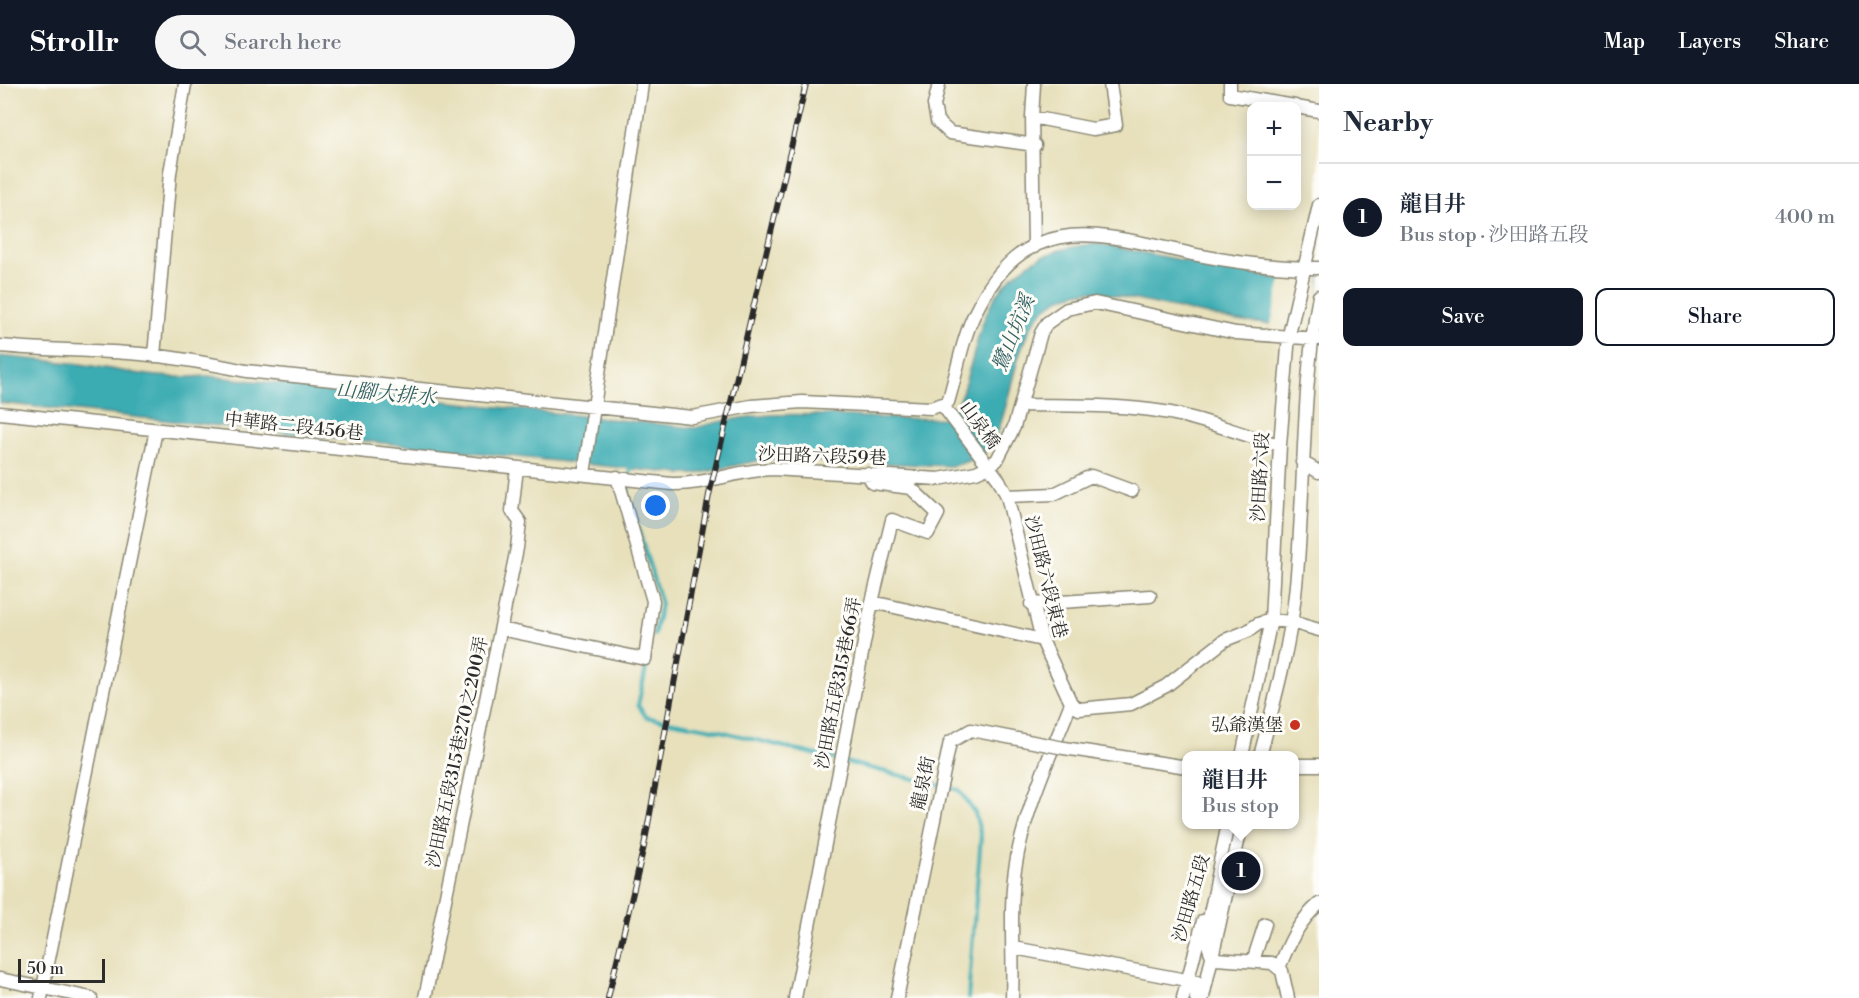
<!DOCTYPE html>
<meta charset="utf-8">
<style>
body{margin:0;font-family:"Libre Bodoni","Noto Serif TC",serif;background:#f6f6f7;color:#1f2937}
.controls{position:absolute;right:18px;top:18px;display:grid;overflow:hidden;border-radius:12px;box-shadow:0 3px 15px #0003}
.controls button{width:54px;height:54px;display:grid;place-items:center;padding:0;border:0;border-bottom:2px solid #e0e1e3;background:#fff;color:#1f2937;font:30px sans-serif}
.scale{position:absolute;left:18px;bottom:15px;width:87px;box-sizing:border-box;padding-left:6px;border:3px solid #2b2b2b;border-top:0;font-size:16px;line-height:21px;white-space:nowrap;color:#2b2b2b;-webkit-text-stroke:4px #fdfcf7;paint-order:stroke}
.you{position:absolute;left:656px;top:422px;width:21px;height:21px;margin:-15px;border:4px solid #fff;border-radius:50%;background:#1a73e8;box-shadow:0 0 0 9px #1a73e833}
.badge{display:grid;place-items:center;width:39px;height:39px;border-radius:50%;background:#111827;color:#fff;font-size:20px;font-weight:700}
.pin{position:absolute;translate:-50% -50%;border:3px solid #fff;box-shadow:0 2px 6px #0006}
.popup{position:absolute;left:1182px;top:667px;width:117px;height:78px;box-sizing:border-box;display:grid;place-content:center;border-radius:12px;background:#fff;filter:drop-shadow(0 2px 4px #0005);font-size:20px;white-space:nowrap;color:#747a83}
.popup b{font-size:22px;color:#1f2937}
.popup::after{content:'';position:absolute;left:50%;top:100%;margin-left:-12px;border:12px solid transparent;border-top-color:#fff}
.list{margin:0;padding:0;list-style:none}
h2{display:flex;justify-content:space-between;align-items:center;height:78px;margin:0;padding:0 24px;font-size:26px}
h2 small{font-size:20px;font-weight:400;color:#747a83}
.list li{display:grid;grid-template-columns:39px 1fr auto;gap:18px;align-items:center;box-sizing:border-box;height:108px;padding:0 24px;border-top:2px solid #e0e1e3}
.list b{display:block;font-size:22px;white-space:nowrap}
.list p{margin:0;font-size:20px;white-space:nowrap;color:#747a83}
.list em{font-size:20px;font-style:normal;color:#747a83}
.actions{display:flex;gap:12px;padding:18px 24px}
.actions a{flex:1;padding:14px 0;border:2px solid #111827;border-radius:12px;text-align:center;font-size:21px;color:#111827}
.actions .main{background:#111827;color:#fff}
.icon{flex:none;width:33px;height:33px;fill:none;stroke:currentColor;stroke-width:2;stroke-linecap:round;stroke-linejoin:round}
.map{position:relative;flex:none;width:1319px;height:914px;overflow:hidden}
header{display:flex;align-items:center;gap:36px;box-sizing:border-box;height:84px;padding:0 30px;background:#111827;color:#fff}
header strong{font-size:28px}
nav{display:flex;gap:33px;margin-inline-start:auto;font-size:21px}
.search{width:420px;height:54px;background:#f6f6f7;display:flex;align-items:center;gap:15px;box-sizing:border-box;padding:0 21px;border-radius:33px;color:#747a83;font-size:22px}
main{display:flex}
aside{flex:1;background:#fff}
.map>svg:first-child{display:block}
</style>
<header>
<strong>Strollr</strong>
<div class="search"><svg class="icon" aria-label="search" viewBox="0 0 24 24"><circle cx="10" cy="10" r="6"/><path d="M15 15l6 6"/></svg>Search here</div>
<nav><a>Map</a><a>Layers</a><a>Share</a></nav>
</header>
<main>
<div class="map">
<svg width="1319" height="914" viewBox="0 0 1319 914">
<rect width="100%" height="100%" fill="#fdfcf7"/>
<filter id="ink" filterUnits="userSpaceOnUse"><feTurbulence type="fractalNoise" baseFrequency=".0167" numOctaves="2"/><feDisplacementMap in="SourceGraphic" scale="12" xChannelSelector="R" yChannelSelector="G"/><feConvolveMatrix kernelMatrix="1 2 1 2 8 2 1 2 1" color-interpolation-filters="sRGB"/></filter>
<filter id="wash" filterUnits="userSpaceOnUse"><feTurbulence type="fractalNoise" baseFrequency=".008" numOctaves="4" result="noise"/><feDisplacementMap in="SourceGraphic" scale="24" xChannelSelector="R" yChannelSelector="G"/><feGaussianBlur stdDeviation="1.35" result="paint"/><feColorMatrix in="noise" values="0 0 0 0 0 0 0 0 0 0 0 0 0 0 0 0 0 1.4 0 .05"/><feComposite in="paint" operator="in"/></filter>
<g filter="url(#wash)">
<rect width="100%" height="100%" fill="#e7e0bb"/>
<path fill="#3aacb2" stroke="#326c6e" stroke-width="1.5" d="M 1098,160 L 1274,194 L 1319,192 L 1319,245 L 1237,237 L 1093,207 C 1024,209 1020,272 1005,325 C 1001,338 998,353 989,363 C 980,374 966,378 953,382 L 766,375 L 696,390 L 681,390 L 0,319 L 0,272 C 31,276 62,277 93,282 C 136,289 163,296 208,292 L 695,344 C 783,318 856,338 944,334 C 961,321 963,305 969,286 C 974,271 977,256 982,241 C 1001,187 1043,163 1098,160 Z"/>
<path fill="#e7e0bb" d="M 1319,189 L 1319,248 L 1270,244 L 1281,197 L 1279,190 Z"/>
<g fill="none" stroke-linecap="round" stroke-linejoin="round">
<path stroke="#3aacb2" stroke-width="4" d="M 631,381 L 628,409 L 661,520 L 654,551
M 648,576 L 638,621 L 646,633 L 708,644 L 959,706 L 975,729 L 981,752 L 968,914"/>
</g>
</g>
<g filter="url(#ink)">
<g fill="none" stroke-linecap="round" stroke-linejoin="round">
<defs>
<path id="minor" d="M 939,0 L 934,21 L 937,37 L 950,49 L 1035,61
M 1230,0 L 1230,11 L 1295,22
M 1296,23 L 1319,27
M 1032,33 L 1093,45 L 1116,41 L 1110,0
M 1034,163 L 1032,33 L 1034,0
M 0,262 C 43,266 86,266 128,269 C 168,272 208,279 246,287 L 692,333 L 751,322 L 802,318 L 931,324 L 948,318 C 957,289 962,254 976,227 C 1028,120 1106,152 1197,171 C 1238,179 1277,184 1319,184
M 154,272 L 170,89 L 185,0
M 1021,321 C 1068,322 1118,320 1164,328 C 1203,334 1241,351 1280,361
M 943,322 L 999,396 L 1007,412 L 1042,556 L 1071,619 L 1079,625 L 1131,620 L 1166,602 L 1225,556 L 1248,547 L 1258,540 L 1271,536 L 1291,538 L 1319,546
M 0,329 L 672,400 C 706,401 738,386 773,385 L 939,395 L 976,388 L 987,383 L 997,376 L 1014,343 L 1041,249 L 1047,239 L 1067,225 L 1095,219 L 1236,249 L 1319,255
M 1302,378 L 1319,388
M 584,390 L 642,0
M 1007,412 L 1054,410 L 1091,392 L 1132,407
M 872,518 L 1042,556
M 1031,520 L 1150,512
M 501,545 L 645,575 L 653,517 L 617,393
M 1064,664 L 1187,683
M 1242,672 L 1271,536 L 1280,361 L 1289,251 L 1319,121
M 1260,672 C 1274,619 1289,565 1295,511 C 1306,411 1300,311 1319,212
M 1295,681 L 1319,681
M 1218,794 C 1214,814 1198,863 1216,875 L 1272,879 L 1282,887 L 1288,914
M 1215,801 L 1228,740
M 1014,864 L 1197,898 L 1196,914
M 1253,877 L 1265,840
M 1279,884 C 1289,859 1298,838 1319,820
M 0,895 L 91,914
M 1203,913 L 1242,740
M 41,914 L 156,346
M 425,914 L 517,464 L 520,438 L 512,427 L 517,384
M 795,914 L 872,518 L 892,436 L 928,449 L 938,430 L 911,404 L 873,399 L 867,390
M 897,914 L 942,697
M 1012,914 C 1014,871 1009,827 1015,785 C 1024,726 1050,673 1071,619
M 1183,914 L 1203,837"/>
</defs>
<use href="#minor" stroke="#898673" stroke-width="15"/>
<use href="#minor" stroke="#fff" stroke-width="12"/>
<defs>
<path id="rail" d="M 608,914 L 644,762 L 709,411 L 806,0"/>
</defs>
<use href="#rail" stroke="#2b2b2b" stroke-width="6"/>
<use href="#rail" stroke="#fdfcf7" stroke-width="4" stroke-dasharray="11" stroke-linecap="butt"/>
<defs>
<path id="minor-bridge" d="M 942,697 L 950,658 L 971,646 L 1064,664"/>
</defs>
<use href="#minor-bridge" stroke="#898673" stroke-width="15" stroke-linecap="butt"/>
<use href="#minor-bridge" stroke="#fff" stroke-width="12"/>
</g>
</g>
<circle fill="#c8321e" stroke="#fdfcf7" stroke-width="2" cx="1295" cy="641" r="6"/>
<g text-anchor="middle" stroke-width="6" stroke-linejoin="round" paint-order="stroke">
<g font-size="18" fill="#2b2b2b" stroke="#fdfcf7">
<text transform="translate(980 341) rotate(54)" y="6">山泉橋</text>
<text transform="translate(294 342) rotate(6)" y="6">中華路二段456巷</text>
<text transform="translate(822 372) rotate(2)" y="6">沙田路六段59巷</text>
<text transform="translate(1260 393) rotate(-87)" y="6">沙田路六段</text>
<text transform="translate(1046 493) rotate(76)" y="6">沙田路六段東巷</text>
<text transform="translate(838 599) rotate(-79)" y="6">沙田路五段315巷66弄</text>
<text transform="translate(457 668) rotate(-78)" y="6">沙田路五段315巷270之200弄</text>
<text transform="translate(923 699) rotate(-78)" y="6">龍泉街</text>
<text transform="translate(1191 814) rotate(-74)" y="6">沙田路五段</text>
</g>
<g font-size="18" fill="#2b2b2b" stroke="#fdfcf7" text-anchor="end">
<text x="1283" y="647">弘爺漢堡</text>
</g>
<g font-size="20" font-style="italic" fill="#315f61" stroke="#fdfcf7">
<text transform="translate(1013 249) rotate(-68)" y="7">鷺山坑溪</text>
<text transform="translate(386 309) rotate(5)" y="7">山腳大排水</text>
</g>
</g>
</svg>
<div class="controls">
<button>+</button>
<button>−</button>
</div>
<div class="scale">50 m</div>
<div class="you"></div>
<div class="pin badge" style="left:1241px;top:787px">1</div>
<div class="popup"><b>龍目井</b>Bus stop</div>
</div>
<aside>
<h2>Nearby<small></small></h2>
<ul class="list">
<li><span class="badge">1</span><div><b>龍目井</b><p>Bus stop · 沙田路五段</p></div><em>400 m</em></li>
</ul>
<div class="actions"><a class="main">Save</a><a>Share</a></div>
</aside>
</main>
